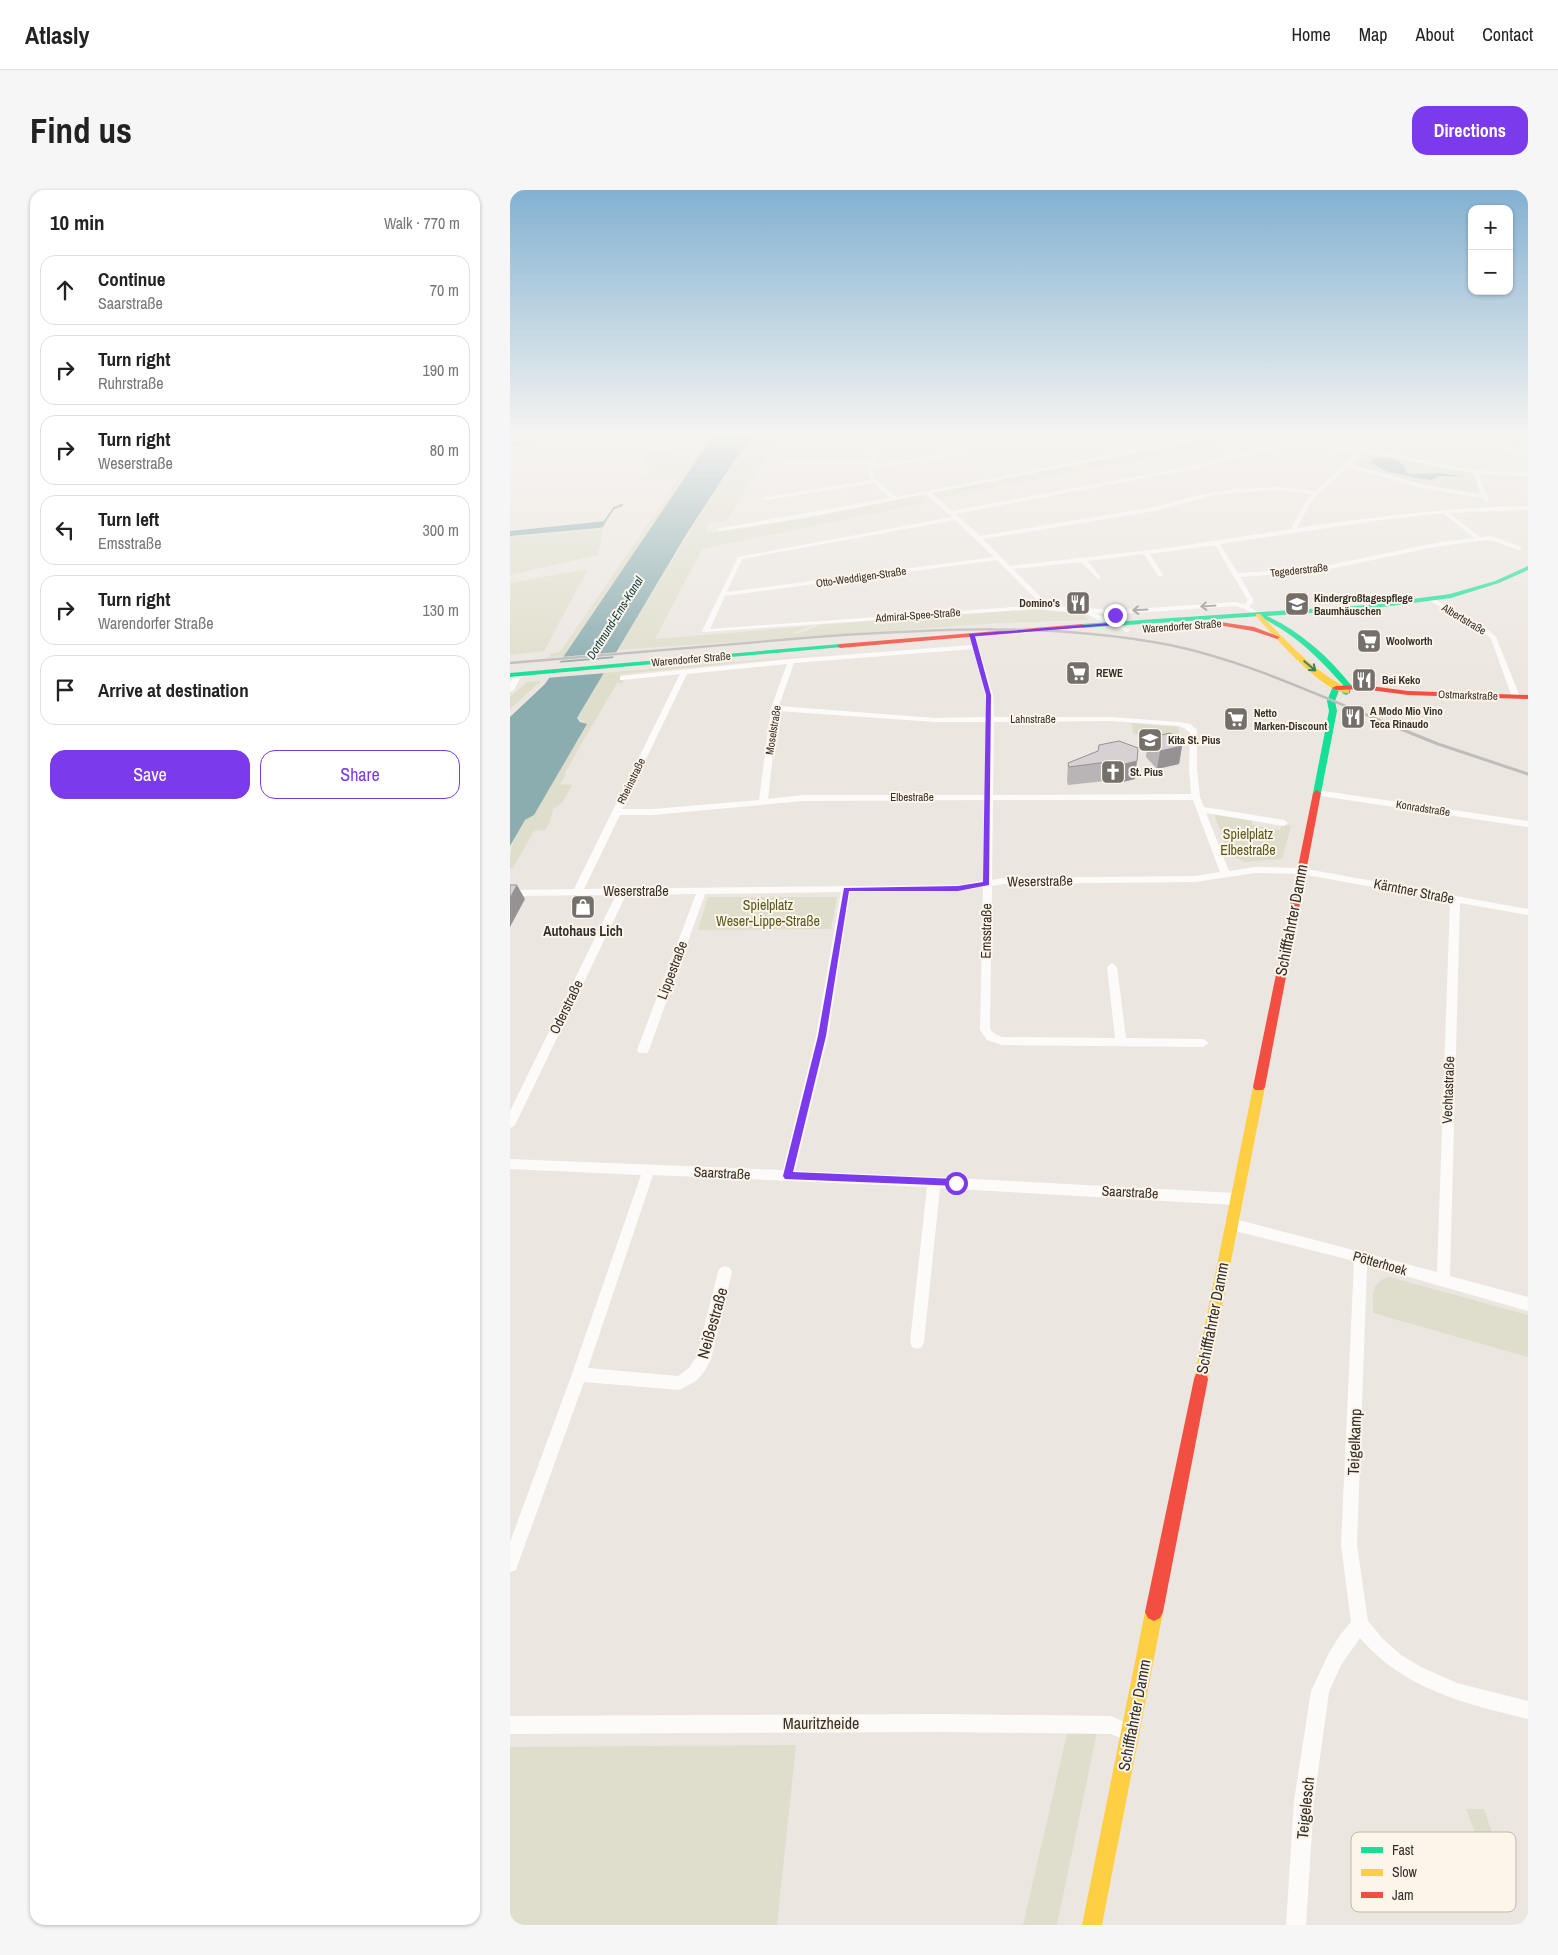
<!DOCTYPE html>
<meta charset="utf-8">
<style>
body{margin:0;font-family:"Archivo Narrow",sans-serif;background:#f6f6f6;color:#222}
.controls{position:absolute;right:15px;top:15px;display:grid;overflow:hidden;border-radius:10px;box-shadow:0 1px 4px #0004}
.controls button{width:45px;height:45px;display:grid;place-items:center;padding:0;border:0;border-bottom:1px solid #e0e0e0;background:#fff;color:#222;font:25px sans-serif}
.stop{position:absolute;width:15px;height:15px;margin:-11px;border:4px solid #7c3aed;border-radius:50%;background:#fff}
.stop.end{background:#7c3aed;border-color:#fff;box-shadow:0 1px 5px #0008}
.list{margin:0;padding:0;list-style:none}
h2{display:flex;justify-content:space-between;align-items:center;height:65px;margin:0;padding:0 20px;font-size:21px}
h2 small{font-size:16px;font-weight:400;color:#767676}
.list li{display:grid;grid-template-columns:32px 1fr auto;gap:15px;align-items:center;box-sizing:border-box;height:70px;margin:0 10px 10px;padding:0 10px;border:1px solid #e0e0e0;border-radius:15px}
.list b{display:block;font-size:19px;white-space:nowrap}
.list p{margin:0;font-size:16px;white-space:nowrap;color:#767676}
.list em{font-size:16px;font-style:normal;color:#767676}
.actions{display:flex;gap:10px;padding:15px 20px}
.actions a{flex:1;padding:11px 0;border:1px solid #7c3aed;border-radius:15px;text-align:center;font-size:18px;color:#7c3aed}
.actions .main{background:#7c3aed;color:#fff}
.icon{flex:none;width:28px;height:28px;fill:none;stroke:currentColor;stroke-width:2;stroke-linecap:round;stroke-linejoin:round}
.map{position:relative;flex:none;width:1018px;height:1735px;overflow:hidden;border-radius:15px}
header{display:flex;align-items:center;gap:30px;box-sizing:border-box;height:70px;padding:0 25px;background:#fff;border-bottom:1px solid #e0e0e0}
header strong{font-size:24px}
nav{display:flex;gap:28px;margin-inline-start:auto;font-size:18px}
.intro{display:flex;align-items:center;justify-content:space-between;box-sizing:border-box;height:120px;padding:0 30px}
h1{margin:0;font-size:35px}
.button{padding:12px 22px;border-radius:15px;background:#7c3aed;color:#fff;font-size:18px;font-weight:700}
main{display:flex;gap:30px;padding:0 30px}
aside{flex:1;background:#fff;border-radius:15px;box-shadow:0 1px 4px #0004}
.map>svg:first-child{display:block}
</style>
<header>
<strong>Atlasly</strong>
<nav><a>Home</a><a>Map</a><a>About</a><a>Contact</a></nav>
</header>
<div class="intro"><h1>Find us</h1><a class="button">Directions</a></div>
<main>
<aside>
<h2>10 min<small>Walk · 770 m</small></h2>
<ul class="list">
<li><svg class="icon" aria-label="ahead" viewBox="0 0 24 24"><path d="M12 20V5M6 11l6-6 6 6"/></svg><div><b>Continue</b><p>Saarstraße</p></div><em>70 m</em></li>
<li><svg class="icon" aria-label="right" viewBox="0 0 24 24"><path d="M7 20v-9h11M14 6l5 5-5 5"/></svg><div><b>Turn right</b><p>Ruhrstraße</p></div><em>190 m</em></li>
<li><svg class="icon" aria-label="right" viewBox="0 0 24 24"><path d="M7 20v-9h11M14 6l5 5-5 5"/></svg><div><b>Turn right</b><p>Weserstraße</p></div><em>80 m</em></li>
<li><svg class="icon" aria-label="left" viewBox="0 0 24 24"><path d="M17 20v-9H6M10 6l-5 5 5 5"/></svg><div><b>Turn left</b><p>Emsstraße</p></div><em>300 m</em></li>
<li><svg class="icon" aria-label="right" viewBox="0 0 24 24"><path d="M7 20v-9h11M14 6l5 5-5 5"/></svg><div><b>Turn right</b><p>Warendorfer Straße</p></div><em>130 m</em></li>
<li><svg class="icon" aria-label="arrive" viewBox="0 0 24 24"><path d="M6 21V4h12l-3 4 3 4H6"/></svg><div><b>Arrive at destination</b></div></li>
</ul>
<div class="actions"><a class="main">Save</a><a>Share</a></div>
</aside>
<div class="map">
<svg width="1018" height="1735" viewBox="0 0 1018 1735">
<rect width="100%" height="100%" fill="#ece6e0"/>
<path fill="#dfdecc" d="M 198,246 L 203,246 L 54,466 L 38,468 L 40,464 L 50,462 L 168,290 L 133,289 L 141,281 L 132,265 L 156,260 L 161,265 L 183,265 L 174,281 Z
M 244,246 L 274,247 L 244,284 L 217,332 L 198,332 L 196,343 L 237,338 L 411,305 L 418,312 L 192,359 L 145,449 L 301,436 L 281,444 L 293,442 L 309,435 L 517,419 L 574,424 L 579,430 L 491,433 L 107,460 L 211,291 Z
M 713,246 L 753,246 L 430,308 L 424,303 Z
M 947,246 L 1009,246 L 1015,254 L 1011,254 L 1013,258 Z
M 862,262 L 964,283 L 971,303 L 909,294 L 847,275 Z
M 94,339 L 88,365 L 0,385 L 0,347 Z
M 78,379 L 34,461 L 0,465 L 0,393 Z
M 333,463 L 112,484 L 110,489 L 114,489 L 112,493 L 107,493 L 54,584 L 56,584 L 50,594 L 62,595 L 52,613 L 43,619 L 40,632 L 35,640 L 24,641 L 3,678 L 0,678 C 0,656 4,636 24,624 L 77,534 L 67,528 L 93,483 Z
M 31,491 L 0,519 L 0,507 L 17,492 Z
M 622,533 L 669,537 L 667,560 L 645,546 L 623,544 Z
M 704,623 L 742,630 L 742,635 L 770,640 L 772,634 L 781,636 L 772,669 L 735,672 L 718,664 Z
M 198,707 L 327,707 L 321,739 L 188,740 Z
M 880,1087 L 1018,1125 L 1018,1167 L 863,1123 C 863,1107 860,1090 880,1087 Z
M 587,1542 L 547,1735 L 513,1735 L 557,1544 Z
M 286,1555 L 267,1735 L 0,1735 L 0,1557 Z
M 956,1619 L 974,1619 L 989,1664 L 974,1666 Z"/>
<path fill="#8badb0" d="M 203,246 L 244,246 L 222,274 L 176,345 L 67,528 L 70,532 L 77,534 L 24,625 L 15,630 L 0,656 L 0,527 L 35,494 Z
M 865,268 C 880,267 892,267 897,283 L 901,284 L 928,283 L 953,286 L 929,286 L 921,290 L 907,288 L 875,281 L 860,272 Z
M 96,331 L 93,337 L 89,338 L 0,346 L 0,341 Z"/>
<path fill="#ece6e0" d="M 109,462 L 107,466 L 48,471 L 51,467 Z
M 105,468 L 96,483 L 36,488 L 46,473 Z"/>
<g fill="none" stroke-linecap="round" stroke-linejoin="round">
<path stroke="#8badb0" stroke-width="2" d="M 0,255 L 47,246
M 93,334 L 104,318 L 112,315"/>
<path fill="#fcfbfa" fill-rule="evenodd" d="M 369,246 L 374,246 L 363,275 L 439,264 L 447,259 L 451,246 L 455,246 L 451,260 L 442,266 L 362,278 L 364,287 L 386,307 L 698,246 L 709,246 L 421,303 L 442,321 L 692,274 C 749,255 792,250 852,259 L 866,246 L 871,246 L 857,260 C 911,268 963,285 1018,282 L 1018,286 L 969,284 L 979,311 L 976,313 L 972,308 L 909,297 L 838,277 L 802,310 L 787,338 C 864,327 940,317 1018,316 L 1018,320 L 939,323 L 970,347 L 981,346 L 1011,357 L 1011,359 L 1009,360 L 980,350 L 969,351 L 930,356 L 805,382 L 730,387 L 743,409 L 743,413 L 739,416 L 751,425 L 748,427 L 733,418 L 725,416 L 609,424 L 585,423 L 619,439 L 620,440 L 617,442 L 584,428 L 576,423 L 526,419 L 193,442 L 192,441 L 228,367 L 442,327 L 416,304 L 295,328 L 209,341 L 206,339 L 380,308 L 364,293 L 255,310 L 252,308 L 361,290 L 357,282 L 358,274 L 275,274 L 272,272 L 275,270 L 359,271 ZM 779,257 L 806,257 L 849,262 L 805,301 L 766,297 L 724,299 L 684,306 L 644,317 L 470,346 L 445,324 L 693,277 C 722,268 749,261 779,257 ZM 854,262 L 964,283 L 971,305 L 910,294 L 841,274 ZM 766,300 L 802,304 L 797,309 L 781,339 L 657,358 L 500,376 L 473,349 L 645,321 L 704,305 ZM 933,323 L 964,348 L 930,352 L 805,378 L 728,383 L 710,354 L 864,331 ZM 445,330 L 484,367 L 217,402 L 232,369 ZM 705,355 L 737,409 L 737,412 L 734,414 L 725,412 L 609,420 L 540,416 L 503,379 L 571,372 L 588,389 L 591,387 L 577,371 L 634,364 L 648,386 L 650,387 L 653,385 L 640,364 ZM 487,370 L 532,415 L 200,439 L 215,406 Z
M 925,246 L 937,246 L 1018,261 L 1018,263 Z
M 920,409 L 924,409 L 976,438 L 986,447 L 1010,507 L 1009,509 L 1002,507 L 981,449 L 972,440 L 920,411 Z
M 460,443 L 465,444 L 483,505 L 484,527 L 601,527 L 669,532 L 680,534 L 687,540 L 687,579 L 690,607 L 694,617 L 774,630 L 778,633 L 774,636 L 696,623 L 719,681 L 745,677 L 791,678 L 1018,719 L 1018,725 L 950,713 L 940,1086 L 1018,1107 L 1018,1121 L 857,1075 L 847,1355 L 858,1431 L 873,1449 L 891,1465 L 911,1477 L 947,1493 L 1018,1511 L 1018,1529 C 956,1514 893,1499 850,1448 L 831,1475 L 819,1502 L 804,1611 L 796,1735 L 776,1735 L 784,1611 L 801,1501 L 819,1463 L 830,1445 L 841,1432 L 831,1355 L 844,1071 L 721,1040 L 716,1038 L 715,1034 L 716,1030 L 721,1028 L 927,1082 L 940,711 L 791,684 L 745,683 L 685,692 L 494,694 L 482,696 L 480,839 L 485,844 L 492,847 L 605,848 L 597,777 L 602,773 L 607,777 L 616,848 L 693,849 L 699,853 L 693,857 L 492,855 L 477,850 L 470,840 L 473,697 L 448,701 L 340,702 L 318,846 L 285,981 L 446,988 L 725,1003 L 730,1005 L 731,1009 L 730,1013 L 725,1015 L 430,998 L 414,1152 L 412,1157 L 407,1159 L 402,1157 L 400,1152 L 417,997 L 143,985 L 78,1178 L 168,1186 L 179,1178 L 187,1166 L 208,1082 L 210,1078 L 215,1076 L 220,1078 L 222,1082 L 201,1169 L 194,1182 L 186,1191 L 169,1200 L 74,1192 L 8,1374 L 6,1380 L 0,1382 L 0,1352 L 62,1184 L 131,985 L 0,979 L 0,969 L 273,980 L 306,846 L 331,702 L 195,704 L 139,860 L 137,863 L 129,863 L 127,860 L 186,704 L 116,705 L 6,933 L 4,936 L 0,938 L 0,921 L 106,705 L 0,706 L 0,700 L 64,699 L 170,484 L 113,490 L 110,490 L 110,486 L 281,469 L 462,455 ZM 463,459 L 475,505 L 476,527 L 425,528 L 269,516 L 284,473 ZM 277,474 L 261,518 L 249,610 L 143,619 L 112,619 L 177,484 ZM 268,521 L 425,532 L 476,532 L 475,605 L 293,605 L 258,609 ZM 601,531 L 669,536 L 674,538 L 680,543 L 679,579 L 681,604 L 483,605 L 484,532 ZM 474,610 L 473,691 L 448,695 L 74,699 L 110,625 L 143,625 L 293,611 ZM 483,610 L 683,610 L 710,682 L 685,686 L 494,688 L 482,690 Z
M 5,483 L 12,485 L 4,500 L 0,502 L 0,493 Z
M 807,600 L 1018,631 L 1018,637 L 804,605 L 803,603 Z
M 435,1524 L 601,1526 L 626,1537 L 629,1543 L 626,1549 L 620,1552 L 601,1544 L 435,1542 L 0,1544 L 0,1526 Z"/>
<path fill="#16e098" fill-rule="evenodd" d="M 1018,376 L 1018,380 L 989,393 L 941,408 L 857,419 L 757,426 C 790,441 818,466 841,495 L 840,503 L 836,505 L 832,503 L 833,495 C 809,468 785,444 752,428 L 751,426 L 572,438 L 569,436 L 572,434 L 857,415 L 940,404 L 985,391 Z
M 330,454 L 332,455 L 332,457 L 0,487 L 0,483 Z
M 823,496 L 830,498 L 825,511 L 827,521 L 811,603 L 807,606 L 803,603 L 819,521 L 817,511 Z"/>
<path fill="#ffcf43" fill-rule="evenodd" d="M 746,424 L 750,424 C 778,452 803,481 839,499 L 839,503 C 814,505 762,444 746,426 Z
M 749,892 L 753,894 L 755,897 L 698,1189 L 696,1194 L 691,1196 L 686,1194 L 684,1189 L 743,897 L 745,894 Z
M 644,1413 L 650,1416 L 653,1422 L 592,1735 L 572,1735 L 635,1422 L 638,1416 Z"/>
<path fill="#f24e42" fill-rule="evenodd" d="M 710,432 L 744,437 L 770,447 L 767,449 L 743,441 L 708,435 L 708,433 Z
M 572,434 L 575,436 L 574,437 L 330,458 L 327,456 L 330,454 Z
M 853,495 L 898,501 L 1018,505 L 1018,509 L 898,505 L 853,499 L 826,500 L 822,498 L 826,496 Z
M 807,600 L 811,603 L 755,897 L 753,900 L 745,900 L 743,897 L 803,603 Z
M 691,1182 L 696,1184 L 698,1189 L 653,1422 L 650,1428 L 644,1431 L 638,1428 L 635,1422 L 684,1189 L 686,1184 Z"/>
<path stroke="#bfbdbc" stroke-width="2.5" d="M 0,473 C 102,464 204,455 306,447 C 424,439 543,432 660,455 C 732,470 801,502 869,530"/>
<path stroke="#bfbdbc" stroke-width="3" d="M 866,529 L 928,554 L 1018,584"/>
</g>
<path fill="#b9b4b6" d="M 638,548 L 672,556 L 669,574 L 647,579 L 636,567 Z
M 588,561 L 625,589 L 604,594 L 595,591 L 558,595 L 557,591 L 558,573 Z"/>
<path fill="#969294" d="M 672,556 L 669,574 L 647,579 L 650,561 Z
M 627,571 L 625,589 L 604,594 L 606,576 Z
M 7,695 L 15,709 L 0,737 L 0,708 Z"/>
<path fill="#d7d1d4" stroke="#969294" d="M 660,543 L 672,556 L 650,561 L 638,548 Z
M 609,551 L 628,558 L 627,571 L 606,576 L 597,572 L 559,577 L 558,573 L 588,561 L 589,555 Z
M 0,695 L 7,695 L 0,708 Z"/>
<defs><path id="oneway-shaft" d="M-6 0H5M1.5-3L5.5 0L1.5 3" fill="none" stroke-width="1.6" stroke-linecap="round" stroke-linejoin="round" transform="scale(1.25)"/></defs>
<g stroke="#989592">
<use href="#oneway-shaft" transform="translate(698 416) rotate(176)"/>
<use href="#oneway-shaft" transform="translate(630 420) rotate(177)"/>
</g>
<use stroke="#267f5c" href="#oneway-shaft" transform="translate(800 476) rotate(40)"/>
<linearGradient id="sky" x2="0" y2="1"><stop stop-color="#83b1d2"/><stop offset="0.5" stop-color="#f6f4f1"/><stop offset="1" stop-color="#f6f4f1" stop-opacity="0"/></linearGradient>
<rect width="1018" height="489" fill="url(#sky)"/>
<path fill="#7c3aed" d="M 607,424 L 606,434 L 603,435 L 465,446 L 481,505 L 479,695 L 448,701 L 339,701 L 316,846 L 283,982 L 446,989 L 451,993 L 449,996 L 275,989 L 273,986 L 308,846 L 334,698 L 448,696 L 473,692 L 476,505 L 459,444 L 601,433 L 603,425 Z"/>
<defs>
<symbol id="restaurant-square" viewBox="-11 -11 22 22"><rect x="-9" y="-9" width="18" height="18" rx="4" fill="#746f6a" stroke="#fdf4ea"/><path d="M-5-6h1v4h1v-4h1v4h1v-4h1v5L-1.5 .5V6h-2V.5L-5-1ZM5-6V6H3V1.5H1.5Q1.5-4 5-6Z" fill="#fff"/></symbol>
<symbol id="school-square" viewBox="-11 -11 22 22"><rect x="-9" y="-9" width="18" height="18" rx="4" fill="#746f6a" stroke="#fdf4ea"/><path d="M0-5L7-2L0 1L-7-2ZM-4 1L0 2.5L4 1V4Q0 6-4 4Z" fill="#fff"/></symbol>
<symbol id="supermarket-square" viewBox="-11 -11 22 22"><rect x="-9" y="-9" width="18" height="18" rx="4" fill="#746f6a" stroke="#fdf4ea"/><path d="M-6-5.5h2.5l.6 2H6L4.5 2H-2.5L-4.4-4H-6ZM-1.5 3.2a1.3 1.3 0 1 0 .1 0ZM3 3.2a1.3 1.3 0 1 0 .1 0Z" fill="#fff"/></symbol>
<symbol id="church-square" viewBox="-11 -11 22 22"><rect x="-9" y="-9" width="18" height="18" rx="4" fill="#746f6a" stroke="#fdf4ea"/><path d="M-1.2-6h2.4v3.5h3.3v2.4h-3.3V6h-2.4V-.1h-3.3v-2.4h3.3Z" fill="#fff"/></symbol>
<symbol id="shop-square" viewBox="-11 -11 22 22"><rect x="-9" y="-9" width="18" height="18" rx="4" fill="#746f6a" stroke="#fdf4ea"/><path d="M-5-2.5h2.3a2.7 3.5 0 0 1 5.4 0H5L5.5 6h-11ZM-1.5-2.5h3a1.5 2.3 0 0 0-3 0Z" fill="#fff"/></symbol>
</defs>
<g fill-rule="evenodd">
<use href="#restaurant-square" x="554" y="399" width="28" height="28"/>
<use href="#school-square" x="773" y="400" width="28" height="28"/>
<use href="#supermarket-square" x="845" y="437" width="28" height="28"/>
<use href="#supermarket-square" x="554" y="469" width="28" height="28"/>
<use href="#restaurant-square" x="840" y="476" width="28" height="28"/>
<use href="#restaurant-square" x="829" y="513" width="28" height="28"/>
<use href="#supermarket-square" x="712" y="515" width="28" height="28"/>
<use href="#school-square" x="626" y="536" width="28" height="28"/>
<use href="#church-square" x="589" y="568" width="28" height="28"/>
<use href="#shop-square" x="59" y="703" width="28" height="28"/>
</g>
<g text-anchor="middle" stroke-width="4" stroke-linejoin="round" paint-order="stroke">
<g font-size="11" fill="#332f2a" stroke="#fdf4ea">
<text transform="translate(789 380) rotate(-6)" y="4">Tegederstraße</text>
<text transform="translate(351 387) rotate(-8)" y="4">Otto-Weddigen-Straße</text>
<text transform="translate(408 425) rotate(-4)" y="4">Admiral-Spee-Straße</text>
<text transform="translate(954 429) rotate(31)" y="4">Albertstraße</text>
<text transform="translate(672 436) rotate(-4)" y="4">Warendorfer Straße</text>
<text transform="translate(181 469) rotate(-5)" y="4">Warendorfer Straße</text>
<text transform="translate(958 505) rotate(2)" y="4">Ostmarkstraße</text>
<text x="523" y="533">Lahnstraße</text>
<text transform="translate(263 540) rotate(-81)" y="4">Moselstraße</text>
<text transform="translate(121 591) rotate(-64)" y="4">Rheinstraße</text>
<text x="402" y="611">Elbestraße</text>
<text transform="translate(913 618) rotate(9)" y="4">Konradstraße</text>
</g>
<g font-size="11" font-weight="bold" fill="#332f2a" stroke="#fdf4ea" text-anchor="start">
<text x="804" y="412">Kindergroßtagespflege<tspan x="804" dy="13">Baumhäuschen</tspan></text>
<text x="550" y="417" text-anchor="end">Domino's</text>
<text x="876" y="455">Woolworth</text>
<text x="586" y="487">REWE</text>
<text x="872" y="494">Bei Keko</text>
<text x="860" y="525">A Modo Mio Vino<tspan x="860" dy="13">Teca Rinaudo</tspan></text>
<text x="744" y="527">Netto<tspan x="744" dy="13">Marken-Discount</tspan></text>
<text x="658" y="554">Kita St. Pius</text>
<text x="620" y="586">St. Pius</text>
</g>
<g font-size="12" font-style="italic" fill="#04373d" stroke="#fdf4ea">
<text transform="translate(105 428) rotate(-58)" y="4">Dortmund-Ems-Kanal</text>
</g>
<g font-size="14" fill="#56591a" stroke="#fdf4ea">
<text x="738" y="649">Spielplatz<tspan x="738" dy="16">Elbestraße</tspan></text>
<text x="258" y="720">Spielplatz<tspan x="258" dy="16">Weser-Lippe-Straße</tspan></text>
</g>
<g font-size="14" fill="#332f2a" stroke="#fdf4ea">
<text transform="translate(530 691) rotate(-1)" y="5">Weserstraße</text>
<text x="126" y="706">Weserstraße</text>
<text transform="translate(904 701) rotate(11)" y="5">Kärntner Straße</text>
<text transform="translate(476 741) rotate(-89)" y="5">Emsstraße</text>
<text transform="translate(162 780) rotate(-69)" y="5">Lippestraße</text>
<text transform="translate(56 817) rotate(-64)" y="5">Oderstraße</text>
<text transform="translate(938 900) rotate(-88)" y="5">Vechtastraße</text>
<text transform="translate(212 983) rotate(3)" y="5">Saarstraße</text>
<text transform="translate(620 1002) rotate(3)" y="5">Saarstraße</text>
<text transform="translate(870 1073) rotate(16)" y="5">Pötterhoek</text>
</g>
<g font-size="14" font-weight="bold" fill="#332f2a" stroke="#fdf4ea">
<text x="73" y="746">Autohaus Lich</text>
</g>
<g font-size="16" fill="#332f2a" stroke="#fdf4ea">
<text transform="translate(781 730) rotate(-79)" y="6">Schifffahrter Damm</text>
<text transform="translate(702 1128) rotate(-79)" y="6">Schifffahrter Damm</text>
<text transform="translate(202 1133) rotate(-74)" y="6">Neißestraße</text>
<text transform="translate(844 1252) rotate(-88)" y="6">Teigelkamp</text>
<text transform="translate(624 1525) rotate(-79)" y="6">Schifffahrter Damm</text>
<text x="311" y="1539">Mauritzheide</text>
<text transform="translate(795 1618) rotate(-84)" y="6">Teigelesch</text>
</g>
</g>
<rect x="841" y="1642" width="165" height="80" rx="8" fill="#fdf4ea" stroke="#c0b9b0" stroke-width="1"/>
<rect x="851" y="1657" width="22" height="6" fill="#16e098"/>
<rect x="851" y="1679" width="22" height="7" fill="#ffcf43"/>
<rect x="851" y="1702" width="22" height="6" fill="#f24e42"/>
<g font-size="14" fill="#332f2a">
<text x="882" y="1665">Fast</text>
<text x="882" y="1687">Slow</text>
<text x="882" y="1710">Jam</text>
</g>
</svg>
<div class="controls">
<button>+</button>
<button>−</button>
</div>
<div class="stop" style="left:446px;top:993px"></div>
<div class="stop end" style="left:605px;top:425px"></div>
</div>
</main>
